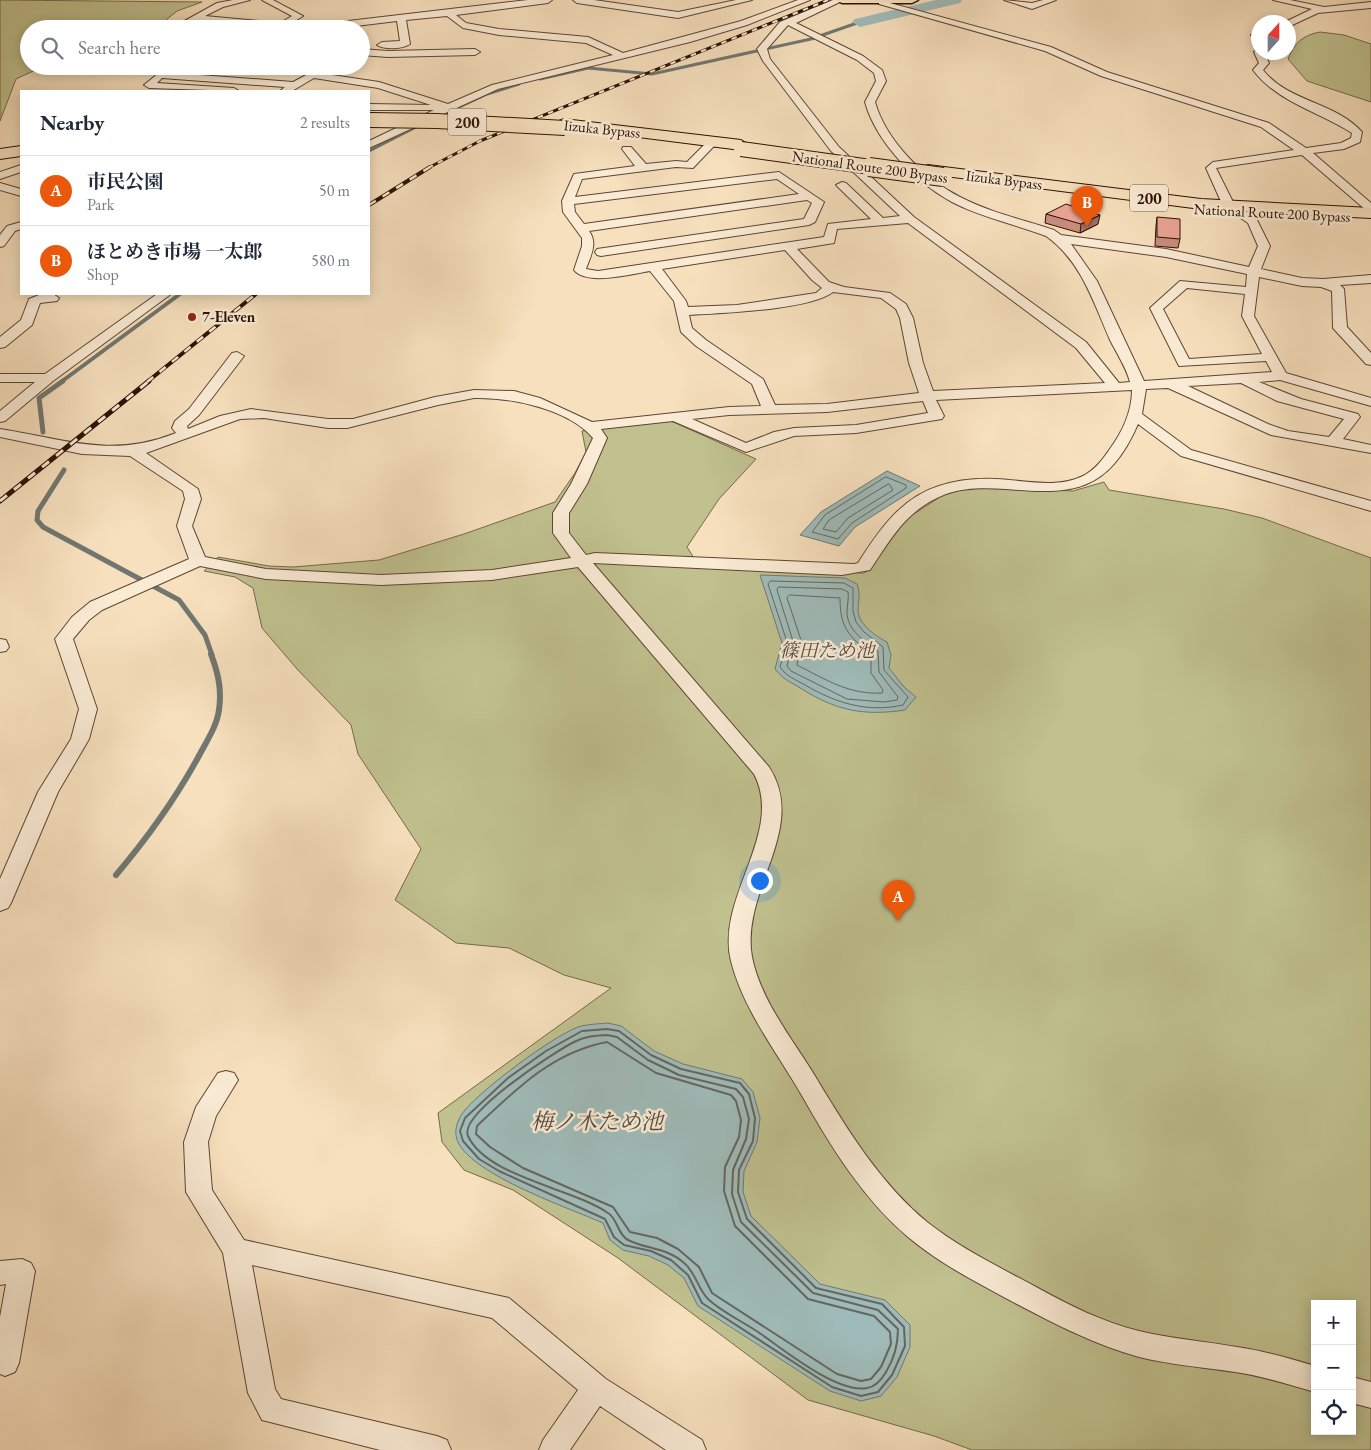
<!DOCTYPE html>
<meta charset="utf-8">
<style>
body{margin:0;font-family:"EB Garamond","Noto Serif JP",serif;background:#f2f2f3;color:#1f2937}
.controls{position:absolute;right:15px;bottom:15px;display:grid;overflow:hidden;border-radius:0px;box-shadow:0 2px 12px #0003}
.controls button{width:45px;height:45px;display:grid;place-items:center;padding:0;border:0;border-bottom:1px solid #e0e1e3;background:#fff;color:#1f2937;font:25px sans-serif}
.compass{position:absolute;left:1251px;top:15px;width:45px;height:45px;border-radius:50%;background:#fff;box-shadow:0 2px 12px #0003;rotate:21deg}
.you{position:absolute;left:759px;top:880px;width:18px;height:18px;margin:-12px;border:4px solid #fff;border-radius:50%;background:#1a73e8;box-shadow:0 0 0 8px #1a73e833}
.badge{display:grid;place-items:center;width:32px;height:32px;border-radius:50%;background:#ea580c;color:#fff;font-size:16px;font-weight:700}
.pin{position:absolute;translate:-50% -41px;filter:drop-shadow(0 1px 2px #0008)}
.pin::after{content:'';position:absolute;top:26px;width:18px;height:15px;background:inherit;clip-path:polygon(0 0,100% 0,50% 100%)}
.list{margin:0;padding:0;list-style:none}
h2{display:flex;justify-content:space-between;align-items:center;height:65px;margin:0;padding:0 20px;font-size:21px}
h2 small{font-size:16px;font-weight:400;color:#747a83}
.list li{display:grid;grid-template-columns:32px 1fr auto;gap:15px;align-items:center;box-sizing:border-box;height:70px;padding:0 20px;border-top:1px solid #e0e1e3}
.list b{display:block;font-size:19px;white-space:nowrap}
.list p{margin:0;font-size:16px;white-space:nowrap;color:#747a83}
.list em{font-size:16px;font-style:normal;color:#747a83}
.icon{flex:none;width:28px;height:28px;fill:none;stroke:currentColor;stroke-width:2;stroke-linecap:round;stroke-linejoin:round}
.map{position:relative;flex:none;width:1371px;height:1450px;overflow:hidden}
.search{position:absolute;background:#fff;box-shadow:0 2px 12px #0003;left:20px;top:20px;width:350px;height:55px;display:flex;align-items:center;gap:12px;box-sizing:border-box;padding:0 18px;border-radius:28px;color:#747a83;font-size:19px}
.panel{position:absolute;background:#fff;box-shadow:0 2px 12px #0003;left:20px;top:90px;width:350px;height:205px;border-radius:0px}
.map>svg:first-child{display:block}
</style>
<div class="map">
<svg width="1371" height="1450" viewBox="0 0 1371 1450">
<rect width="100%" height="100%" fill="#f7e0be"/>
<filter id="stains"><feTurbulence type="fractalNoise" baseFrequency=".004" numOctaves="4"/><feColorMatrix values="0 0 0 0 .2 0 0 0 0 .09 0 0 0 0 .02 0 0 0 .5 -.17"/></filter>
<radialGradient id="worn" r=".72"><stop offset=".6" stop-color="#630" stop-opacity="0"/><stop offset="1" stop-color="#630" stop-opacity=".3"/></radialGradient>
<path fill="#c0c18f" stroke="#766948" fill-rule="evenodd" d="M 0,0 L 202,2 L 177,11 L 155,29 L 29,29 L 29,66 L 44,66 L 16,79 L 0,121 Z
M 1320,32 L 1344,35 L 1371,44 L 1371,102 L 1307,81 L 1288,59 C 1294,43 1303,35 1320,32 Z
M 671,421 L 756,459 L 719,499 L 687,547 L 694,558 L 731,569 L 864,573 L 870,569 L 900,523 L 946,493 L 977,487 L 1073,491 L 1104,482 L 1109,490 L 1224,509 L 1262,518 L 1371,558 L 1371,1450 L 972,1450 L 934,1436 L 808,1400 L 618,1258 L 513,1190 L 464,1170 L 442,1142 L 438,1113 L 611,988 L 564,975 L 509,948 L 456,943 L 395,900 L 421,849 L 358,754 L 351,725 L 297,669 L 262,628 L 253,588 L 235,577 L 204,571 L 218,557 L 269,566 L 293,567 L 379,560 L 464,534 L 555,502 L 575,473 L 586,452 L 582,431 ZM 1315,1304 L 1352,1304 L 1352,1431 L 1315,1431 Z"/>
<path fill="#9fbbb9" stroke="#717770" d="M 887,471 L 920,486 L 855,527 L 839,546 L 800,535 L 821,512 Z
M 760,575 L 845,578 L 857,584 C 861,595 858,601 858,611 C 859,625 877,637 887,642 L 891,655 L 889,668 L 904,687 L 916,697 L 905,710 C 864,716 837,711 802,689 C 789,681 785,681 775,669 L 782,643 Z
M 608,1023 L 621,1026 L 654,1051 L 683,1064 L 742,1079 L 753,1092 L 760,1118 L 757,1142 L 744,1171 L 743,1192 L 751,1216 L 820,1284 L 885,1300 L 910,1325 L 910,1347 L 897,1377 L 881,1396 L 861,1401 L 830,1391 L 698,1306 L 684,1278 L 668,1265 L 649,1256 L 623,1250 L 610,1240 L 603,1223 C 569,1208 473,1175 458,1142 C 454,1134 456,1125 460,1117 C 471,1096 558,1032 581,1026 C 590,1024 599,1024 608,1023 Z"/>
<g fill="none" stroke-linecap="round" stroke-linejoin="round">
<path stroke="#66665e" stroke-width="1" d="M 886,477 L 906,485 L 906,488 L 852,523 L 838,539 L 812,532 L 825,515 Z
M 889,484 L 893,490 L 848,518 L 836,532 L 823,529 L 829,520 Z
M 771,581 L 844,583 L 853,588 L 853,611 L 856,622 L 864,632 L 883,647 L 884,670 L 908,697 L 903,705 C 867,713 836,703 805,685 C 798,681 791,678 785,673 L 780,667 L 787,642 L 768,584 Z
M 779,587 L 842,589 L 848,592 C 849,599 847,605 847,612 C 847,630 865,642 878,651 L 879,672 L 898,697 L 897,700 L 884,702 L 847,699 L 791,671 L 787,666 L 793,641 L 777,590 Z
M 790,595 L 840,598 C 840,630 850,635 871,656 L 871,673 L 883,690 L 882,693 C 849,695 825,679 797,665 L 801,640 L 787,598 Z"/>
<path stroke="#66665e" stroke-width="2" d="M 607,1029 L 619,1031 L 651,1055 L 681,1069 L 740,1083 L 749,1094 L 755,1118 L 753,1141 L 739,1170 L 738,1192 L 747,1219 L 816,1288 L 882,1304 L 904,1327 L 905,1346 L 892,1375 L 878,1392 L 861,1396 L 832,1387 L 702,1303 L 688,1275 L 671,1260 L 651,1251 L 624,1245 L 614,1237 L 605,1219 L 499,1171 L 479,1159 L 463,1141 L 460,1131 L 465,1118 L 508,1078 L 546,1051 L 582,1031 Z
M 607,1035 L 617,1037 L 648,1060 L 679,1075 L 736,1089 L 743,1097 L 749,1119 L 746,1139 L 733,1170 L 732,1194 L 741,1222 L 813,1293 L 878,1310 L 898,1329 C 898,1344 894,1359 886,1372 C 882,1379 875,1387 867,1388 C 838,1394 784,1350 761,1334 C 744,1322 723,1313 708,1299 C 697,1288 696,1272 683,1262 C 667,1248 646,1249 628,1240 C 617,1234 618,1219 608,1213 C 572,1188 487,1177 468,1136 C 458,1114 556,1051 574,1042 C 585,1036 595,1036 607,1035 Z
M 607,1042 L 656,1073 L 731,1095 L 736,1101 L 741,1120 L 739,1137 L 725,1167 L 724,1191 L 735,1226 L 808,1299 L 874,1316 L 890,1332 L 891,1344 L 881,1367 L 871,1379 L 861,1381 L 837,1374 L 712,1293 L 699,1267 L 678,1249 L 657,1238 L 630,1232 L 613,1207 L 523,1168 L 490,1147 L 476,1134 L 477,1126 C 516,1089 553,1052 607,1042 Z"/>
<path stroke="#717770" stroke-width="3" d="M 540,79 L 588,68 L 652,74 L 811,39 L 860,22
M 440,116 L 487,94 L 519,84
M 369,151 L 420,125"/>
<path stroke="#717770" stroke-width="4" d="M 61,382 L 180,294"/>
<path stroke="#717770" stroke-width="5" d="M 43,432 L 39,398 L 63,381
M 64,470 L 38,511 L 37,520 L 43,527 L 179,600 L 205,635 L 212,655"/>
<path stroke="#717770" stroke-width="6" d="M 116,875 C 149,836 177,797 201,752 C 208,739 217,725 219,710 C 222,689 218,673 211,654"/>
<path fill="#9fbbb9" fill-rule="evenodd" d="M 936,0 L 962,0 L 960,3 L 860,27 L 852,22 L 855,19 Z"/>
<defs>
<path id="minor" d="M 233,0 L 250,0 L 223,7 L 205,16 L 280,23 L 292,16 L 262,0 L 273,0 L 303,16 L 282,29 L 196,21 L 181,29 L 170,29 L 217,3 Z
M 528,0 L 552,0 L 548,3 L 456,15 L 466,23 L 499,29 L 588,37 L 623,53 L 741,21 L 798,0 L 810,0 L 747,25 L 690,42 L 498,89 L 369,148 L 369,141 L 434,110 L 369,110 L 369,104 L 431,105 L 378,88 L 314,78 L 292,91 L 280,91 L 285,87 L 162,78 L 157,83 L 234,88 L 239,91 L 149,88 L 144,85 L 160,72 L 293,82 L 312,72 L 379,82 L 448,104 L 492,85 L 613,55 L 586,43 L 499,35 L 463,28 L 447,16 L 406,20 L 410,44 C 403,49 384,50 377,45 L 382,42 L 400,41 L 397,21 L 331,29 L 327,26 L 331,23 Z
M 573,0 L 594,0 L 678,12 L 736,0 L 752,0 L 678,18 L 577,3 Z
M 833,0 L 844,0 L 796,23 L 863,56 L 882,70 L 886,81 L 875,102 C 886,141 925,179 960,197 C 989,212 1024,220 1054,230 L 1061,235 L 1166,249 L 1249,267 L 1258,246 L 1248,223 L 1223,206 L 1206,168 L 1213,162 L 1294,150 L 1261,127 L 1101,76 L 1045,51 L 879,4 L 879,0 L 1051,47 L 1107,72 L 1269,123 L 1306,148 L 1341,143 L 1351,138 L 1352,133 C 1319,112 1277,102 1253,70 L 1259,63 L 1254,52 L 1258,49 L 1258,52 L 1264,52 L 1269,63 L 1263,70 C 1288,102 1336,102 1362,132 L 1360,142 L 1344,149 L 1313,153 L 1371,203 L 1371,212 L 1367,211 L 1302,155 L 1216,168 L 1234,204 L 1256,218 L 1270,246 L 1261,269 L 1302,278 L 1323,279 L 1371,275 L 1371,283 L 1340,285 L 1344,289 L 1347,327 L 1371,353 L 1371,365 L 1366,364 L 1333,328 L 1332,291 L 1321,287 L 1302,286 L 1259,277 L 1254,316 L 1286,373 L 1371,398 L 1371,406 L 1280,380 L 1259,382 L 1301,399 L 1358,414 L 1360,417 L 1343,439 L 1371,445 L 1371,453 L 1271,435 L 1168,388 L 1146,389 L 1142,414 L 1191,450 L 1371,501 L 1371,511 L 1181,456 L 1138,424 C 1108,492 1074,495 1006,489 C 987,488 965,487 946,494 C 907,509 892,537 870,570 L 842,575 L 593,563 L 769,767 C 809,829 740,890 752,957 C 761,1002 795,1042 818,1081 C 848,1131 881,1184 927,1222 C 960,1248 999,1267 1036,1287 C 1069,1305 1102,1322 1139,1331 C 1172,1339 1204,1341 1237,1347 C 1264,1351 1289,1358 1315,1366 L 1315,1392 C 1288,1384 1262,1376 1235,1372 C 1203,1367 1171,1365 1139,1357 C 1095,1345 1055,1324 1015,1303 C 978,1283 940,1264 908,1237 C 862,1198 830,1145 801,1094 C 776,1051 743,1009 731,961 C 715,898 785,833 754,774 L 578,567 L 492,580 L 381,585 L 266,579 L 200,566 L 102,610 L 89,620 L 73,639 L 97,709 L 89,739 L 58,792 L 11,903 L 8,908 L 0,911 L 0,879 L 38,792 L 71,739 L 79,709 L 55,639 L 72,617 L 90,602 L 189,559 L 177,526 L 185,499 L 183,491 L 130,456 L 82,454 L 0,437 L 0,429 C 65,439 111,459 176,433 L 172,428 L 175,421 L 189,409 L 232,353 L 237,352 L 244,356 L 199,415 L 187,426 L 188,429 L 220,416 L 251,409 L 328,419 L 353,419 L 435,397 L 474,390 L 514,391 L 540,398 L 592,422 L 729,407 L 761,406 L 752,384 L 696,346 L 681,332 L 674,301 L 650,271 C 632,274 586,286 574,270 L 582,246 L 582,238 L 563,212 L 562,201 L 574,174 L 635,166 L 622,149 L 623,147 L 631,147 L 646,164 L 676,161 L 687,162 L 706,143 L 710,142 L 715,145 L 693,168 L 676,167 L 582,179 L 575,197 L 779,172 L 824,202 L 815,222 L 809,225 L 601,256 L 597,255 L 595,252 L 597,249 L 804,219 L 812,203 L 807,200 L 589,231 C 598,243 591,255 586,269 L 598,271 L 824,237 L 828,224 L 871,219 L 838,187 L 836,185 L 842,182 L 846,183 L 883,218 L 900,216 L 831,151 L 763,61 L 757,49 L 780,22 ZM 788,25 L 857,60 L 874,73 L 876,81 L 865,102 C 876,142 915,182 952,202 C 978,216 1017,225 1046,236 C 1081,261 1093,301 1110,340 C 1117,354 1126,367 1130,382 L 1119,383 L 1086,342 L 914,217 L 839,147 L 770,59 L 767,49 ZM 777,179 L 799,194 L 584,224 L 575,212 L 574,204 ZM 908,223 L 1076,348 L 1105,383 L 933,391 L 923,363 L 913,318 L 906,304 L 890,293 L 844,287 L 829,282 L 797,249 L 834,243 L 837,229 ZM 1071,244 L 1166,257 L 1247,274 L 1246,287 L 1180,281 L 1150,308 L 1179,366 L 1266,361 L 1272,372 L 1144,381 L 1097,281 ZM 785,250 L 812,280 L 822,288 L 816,293 L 737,305 L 688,307 L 686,301 L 662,269 ZM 1187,288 L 1245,294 L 1242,316 L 1262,354 L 1189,359 L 1163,309 ZM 833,292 L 881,298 L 896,309 L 900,318 L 909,363 L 919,393 L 827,404 L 775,405 L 763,379 L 706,340 L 692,328 L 689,315 C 721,313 810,310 833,292 ZM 1241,383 L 1277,401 L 1344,419 L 1329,437 L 1288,431 L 1268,424 L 1188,386 ZM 1132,390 C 1132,409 1124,428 1114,443 C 1105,456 1097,469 1083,476 C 1057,489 1023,480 996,479 C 977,478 957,480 939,486 C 901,498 879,530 858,563 L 854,564 L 595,553 L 586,555 L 569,533 L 569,513 L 587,484 L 607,438 L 601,429 L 673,421 L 746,452 L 794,436 L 856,433 L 942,419 L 944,416 L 936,400 ZM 474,398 C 510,397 569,409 593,438 L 571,484 L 553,513 L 553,533 L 571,558 L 492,570 L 381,575 L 266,569 L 205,557 L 192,526 L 201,499 L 198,489 L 146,453 L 240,419 L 264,418 L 328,428 L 347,428 L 438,405 ZM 923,401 L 928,413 L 856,425 L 794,428 L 774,432 L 746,443 L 692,419 L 729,415 L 827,412 Z
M 1004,0 L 1032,3 L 1043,0 L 1056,0 L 1032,9 Z
M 1273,0 L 1290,0 L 1324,7 L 1371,2 L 1371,8 L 1318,13 L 1288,27 L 1288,22 L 1285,22 L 1312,9 Z
M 1258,29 L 1258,43 L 1251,35 Z
M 361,49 L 388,51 L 475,49 L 480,52 L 475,55 L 388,57 L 361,55 Z
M 21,165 L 21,172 L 0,179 L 0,172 Z
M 0,183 L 21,189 L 21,196 L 0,190 Z
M 21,222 L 21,229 L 15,231 L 4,246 L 0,247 L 0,235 L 7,226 Z
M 53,294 L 59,298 L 57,301 L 40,303 L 32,325 L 5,347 L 0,348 L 0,337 L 21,320 L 29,299 L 39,295 Z
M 157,294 L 171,294 L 53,381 L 5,421 L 0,422 L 0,411 L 35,382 L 0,382 L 0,374 L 45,374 Z
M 0,639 L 6,640 L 9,647 L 6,651 L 0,652 Z
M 226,1071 L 234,1073 L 238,1080 L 216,1116 L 208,1142 L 212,1190 L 244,1240 L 509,1298 L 606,1379 L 702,1440 L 706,1450 L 666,1450 L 600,1406 L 570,1450 L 539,1450 L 543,1440 L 578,1390 L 492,1318 L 252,1265 L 275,1389 L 281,1399 L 437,1436 L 447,1440 L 451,1450 L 380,1450 L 262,1420 L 248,1393 L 223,1253 L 186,1192 L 184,1142 L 196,1107 L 218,1073 Z
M 22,1259 L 31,1263 L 35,1271 L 19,1363 L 15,1372 L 5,1376 L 0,1374 L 0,1317 L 6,1284 L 0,1285 L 0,1261 Z
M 1352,1377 L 1371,1382 L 1371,1408 L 1352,1403 Z"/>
<path id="major" d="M 836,0 L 918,0 L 912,3 L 842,3 Z"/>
<path id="highway" d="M 564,119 L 741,140 L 749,145 L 741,150 L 559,127 L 556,124 L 559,121 Z
M 21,146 L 21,156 L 0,159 L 0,149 Z
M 928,165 L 1201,199 L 1371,208 L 1371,218 L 1201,209 L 922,173 L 920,170 L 922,167 Z"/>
</defs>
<use href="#minor" stroke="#5f4531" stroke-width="2"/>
<use href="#major" stroke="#2c1102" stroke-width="3"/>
<use href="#highway" stroke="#2c1102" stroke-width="2"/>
<use href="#minor" fill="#faebd5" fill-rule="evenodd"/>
<use href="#major" fill="#f7e0be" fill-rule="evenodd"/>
<use href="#highway" fill="#f7e0be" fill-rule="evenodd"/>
<defs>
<path id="rail-far2" d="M 428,168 L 480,141 L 828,0"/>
<path id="rail-far1" d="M 369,205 L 430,167
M 147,382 L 256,294"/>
<path id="rail" d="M 0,501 L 149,381"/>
</defs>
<use href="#rail-far2" stroke="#2c1102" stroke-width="3"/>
<use href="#rail-far1" stroke="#2c1102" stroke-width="4"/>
<use href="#rail" stroke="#2c1102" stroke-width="5"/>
<use href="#rail-far2" stroke="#faebd5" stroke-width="2" stroke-dasharray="5.5" stroke-linecap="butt"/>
<use href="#rail-far1" stroke="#faebd5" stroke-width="2.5" stroke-dasharray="8" stroke-linecap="butt"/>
<use href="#rail" stroke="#faebd5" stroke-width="3" stroke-dasharray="9" stroke-linecap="butt"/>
<defs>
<path id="highway-bridge-far1" d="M 369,120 L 437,121 L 565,128
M 741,149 L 878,168"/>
<path id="highway-bridge" d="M 869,167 L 943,177"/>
</defs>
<use href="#highway-bridge-far1" stroke="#2c1102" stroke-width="16" stroke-linecap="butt"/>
<use href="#highway-bridge" stroke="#2c1102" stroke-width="20" stroke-linecap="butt"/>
<use href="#highway-bridge-far1" stroke="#f7e0be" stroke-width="14"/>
<use href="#highway-bridge" stroke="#f7e0be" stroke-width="18"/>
</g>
<path fill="#c88d7f" stroke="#2c1102" d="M 1046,214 L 1098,224 L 1080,233 L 1045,223 Z
M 1157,217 L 1180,239 L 1178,248 L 1155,246 L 1156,226 Z"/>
<path fill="#a37368" stroke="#2c1102" d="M 1100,215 L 1098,224 L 1080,233 L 1081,224 Z"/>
<path fill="#e9a494" stroke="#2c1102" d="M 1066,204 L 1100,215 L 1081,224 L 1046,214 Z
M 1157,217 L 1180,219 L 1180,239 L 1157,237 Z"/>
<circle fill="#8f2418" stroke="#faebd5" stroke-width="2" cx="192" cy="317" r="5"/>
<g text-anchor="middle" stroke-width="5" stroke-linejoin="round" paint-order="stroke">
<g font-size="15" fill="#2c1102" stroke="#faebd5">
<text transform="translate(602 129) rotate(6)" y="5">Iizuka Bypass</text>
<text transform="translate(870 167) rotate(8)" y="5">National Route 200 Bypass</text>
<text transform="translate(1004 180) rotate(7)" y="5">Iizuka Bypass</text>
<text transform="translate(1272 213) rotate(3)" y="5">National Route 200 Bypass</text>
</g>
<g font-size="15" font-weight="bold" fill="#2c1102" stroke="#faebd5" text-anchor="start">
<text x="202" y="322">7-Eleven</text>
</g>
<g fill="#faebd5" stroke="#6a5241" stroke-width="1">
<rect x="448" y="108.5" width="38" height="27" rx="4"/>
<rect x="1130" y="184.5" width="38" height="27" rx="4"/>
</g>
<g font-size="16" font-weight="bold" fill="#2c1102">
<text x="467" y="128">200</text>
<text x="1149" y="204">200</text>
</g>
<g font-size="19" font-style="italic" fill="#544c42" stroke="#faebd5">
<text x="827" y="657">篠田ため池</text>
</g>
<g font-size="22" font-style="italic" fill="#544c42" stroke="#faebd5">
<text x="597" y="1129">梅ノ木ため池</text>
</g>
</g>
<rect width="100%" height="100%" filter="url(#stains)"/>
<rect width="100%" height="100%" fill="url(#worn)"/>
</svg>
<div class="controls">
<button>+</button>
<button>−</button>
<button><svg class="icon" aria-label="locate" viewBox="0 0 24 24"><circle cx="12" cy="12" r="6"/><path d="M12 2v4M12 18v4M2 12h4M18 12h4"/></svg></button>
</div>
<svg class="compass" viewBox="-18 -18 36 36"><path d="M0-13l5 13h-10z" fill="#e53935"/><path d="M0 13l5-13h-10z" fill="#747a83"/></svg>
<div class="you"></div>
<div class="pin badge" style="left:898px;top:921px">A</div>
<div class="pin badge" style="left:1087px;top:227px">B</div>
<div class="search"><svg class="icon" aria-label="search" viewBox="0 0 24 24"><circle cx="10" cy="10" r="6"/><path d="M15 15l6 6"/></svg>Search here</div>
<section class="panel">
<h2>Nearby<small>2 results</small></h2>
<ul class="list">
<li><span class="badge">A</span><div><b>市民公園</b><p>Park</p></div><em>50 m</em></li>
<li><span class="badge">B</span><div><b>ほとめき市場 一太郎</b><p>Shop</p></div><em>580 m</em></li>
</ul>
</section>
</div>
